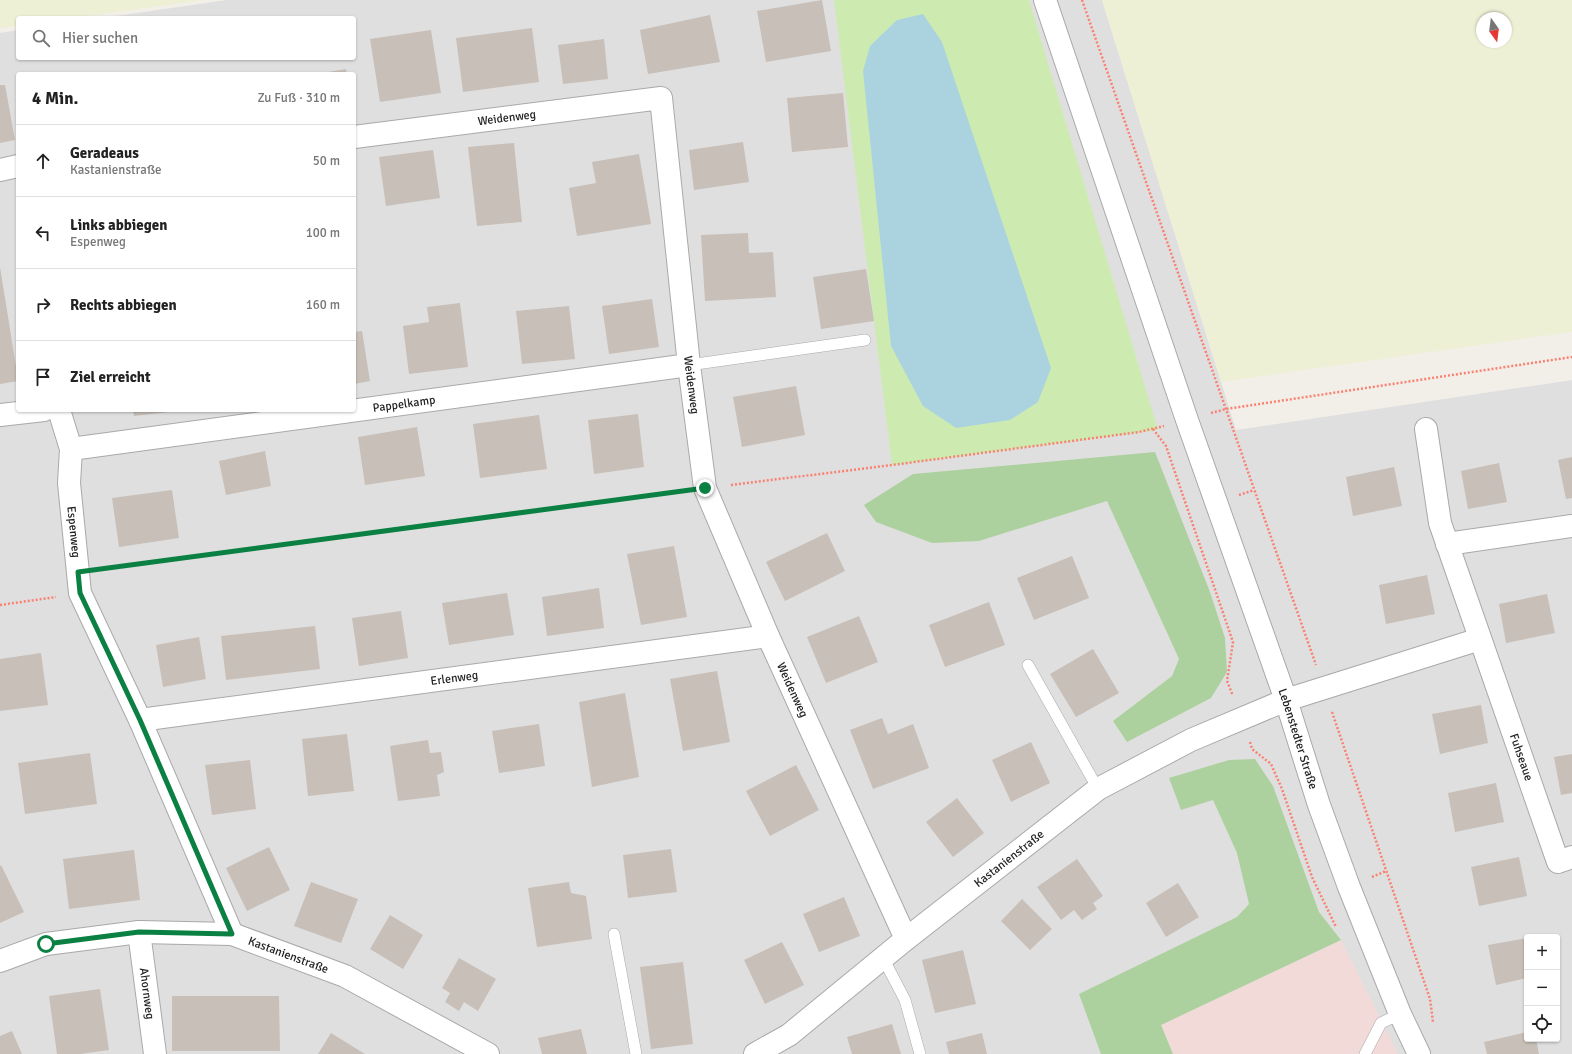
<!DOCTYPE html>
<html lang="de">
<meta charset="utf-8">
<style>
body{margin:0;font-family:Signika,sans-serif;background:#f6f6f6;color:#222}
.controls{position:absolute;right:12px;bottom:12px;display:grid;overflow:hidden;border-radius:4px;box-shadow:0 1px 3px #0004}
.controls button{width:36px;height:36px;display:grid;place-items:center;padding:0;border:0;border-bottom:1px solid #e0e0e0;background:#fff;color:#222;font:20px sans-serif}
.compass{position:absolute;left:1476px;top:12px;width:36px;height:36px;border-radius:50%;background:#fff;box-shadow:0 1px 3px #0004;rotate:166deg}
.stop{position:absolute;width:12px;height:12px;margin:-9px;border:3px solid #0b8043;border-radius:50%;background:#fff}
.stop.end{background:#0b8043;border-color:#fff;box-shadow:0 1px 4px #0008}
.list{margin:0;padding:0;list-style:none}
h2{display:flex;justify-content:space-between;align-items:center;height:52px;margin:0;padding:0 16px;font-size:17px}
h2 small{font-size:13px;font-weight:400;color:#767676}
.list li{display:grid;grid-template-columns:26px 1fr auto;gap:12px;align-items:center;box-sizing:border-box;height:72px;padding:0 16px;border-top:1px solid #e0e0e0}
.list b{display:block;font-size:15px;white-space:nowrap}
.list p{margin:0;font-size:13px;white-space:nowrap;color:#767676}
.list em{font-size:13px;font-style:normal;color:#767676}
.icon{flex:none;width:22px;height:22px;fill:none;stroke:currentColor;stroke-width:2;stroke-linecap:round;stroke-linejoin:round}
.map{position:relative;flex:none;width:1572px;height:1054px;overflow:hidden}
.search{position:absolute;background:#fff;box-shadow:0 1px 3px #0004;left:16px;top:16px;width:340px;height:44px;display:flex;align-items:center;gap:10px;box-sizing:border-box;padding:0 14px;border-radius:4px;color:#767676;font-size:15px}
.panel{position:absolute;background:#fff;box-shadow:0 1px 3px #0004;left:16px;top:72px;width:340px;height:340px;border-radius:4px}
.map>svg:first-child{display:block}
</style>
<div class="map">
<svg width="1572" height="1054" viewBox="0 0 1572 1054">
<rect width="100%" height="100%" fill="#f2efe9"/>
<path fill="#e0dfdf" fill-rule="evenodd" d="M 227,0 L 1102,0 L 1236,430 L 1572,380 L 1572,1054 L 0,1054 L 0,33 L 18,30 L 18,58 L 354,58 L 354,18 L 102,18 ZM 18,74 L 354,74 L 354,410 L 18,410 ZM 1527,937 L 1557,937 L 1557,1039 L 1527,1039 Z"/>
<path fill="#f2dad9" d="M 1341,940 L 1398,1054 L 1173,1054 L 1161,1025 Z"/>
<path fill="#eef0d5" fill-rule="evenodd" d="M 0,0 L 203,0 L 73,18 L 18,18 L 18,26 L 0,28 Z
M 1102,0 L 1572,0 L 1572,332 L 1221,382 ZM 1482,18 L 1506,18 L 1506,42 L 1482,42 Z"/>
<path fill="#cdebb0" d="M 834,0 L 1029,0 L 1158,430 L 892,465 Z"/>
<path fill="#add19e" d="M 1155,452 L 1210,592 L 1225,638 L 1227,672 L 1211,698 L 1127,742 L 1113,721 L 1172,676 L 1179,659 L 1107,501 L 979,541 L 932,543 L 876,522 L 864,505 L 913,474 Z
M 1255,759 L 1273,786 L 1319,912 L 1341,940 L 1161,1025 L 1173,1054 L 1101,1054 L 1079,994 L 1237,917 L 1249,904 L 1237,853 L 1213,800 L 1181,810 L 1169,778 L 1229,760 Z"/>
<path fill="#aad3df" d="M 923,14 L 942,42 L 1051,368 L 1038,402 L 1010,420 L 956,428 L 923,406 L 891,346 L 863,71 L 870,46 L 897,20 Z"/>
<path fill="#c7bfb8" d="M 822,0 L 831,51 L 766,62 L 757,11 Z
M 710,15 L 720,62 L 648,74 L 640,30 Z
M 532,28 L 539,82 L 463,92 L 456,38 Z
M 431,30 L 441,93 L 380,102 L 370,39 Z
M 604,39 L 608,79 L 563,84 L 558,45 Z
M 346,69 L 347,74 L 322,74 L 322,73 Z
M 0,85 L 5,85 L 15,140 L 0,143 Z
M 843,93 L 848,147 L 792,152 L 787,98 Z
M 743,142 L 749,182 L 694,190 L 689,150 Z
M 514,143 L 522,222 L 477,226 L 468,147 Z
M 433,150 L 440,198 L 386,206 L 379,157 Z
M 639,154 L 651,224 L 577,236 L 569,188 L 596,183 L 592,162 Z
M 748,233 L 749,253 L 773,252 L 776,297 L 705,301 L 701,235 Z
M 0,267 L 18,379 L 18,381 L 0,384 Z
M 866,269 L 874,321 L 821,329 L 813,277 Z
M 652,299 L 659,347 L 609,354 L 602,306 Z
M 460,303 L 468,367 L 409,374 L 403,326 L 429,322 L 427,307 Z
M 569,306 L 575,359 L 522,364 L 516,311 Z
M 362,331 L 370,381 L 354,384 L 354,332 Z
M 796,386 L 805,435 L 742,447 L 733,397 Z
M 133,410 L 178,410 L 178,411 L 134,416 Z
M 638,414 L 644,467 L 594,474 L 588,420 Z
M 539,415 L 547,469 L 480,478 L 473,424 Z
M 417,427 L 425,476 L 365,485 L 358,437 Z
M 265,451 L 271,486 L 226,495 L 219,461 Z
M 1572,457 L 1572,498 L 1566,499 L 1558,460 Z
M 1499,463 L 1507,502 L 1468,509 L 1461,471 Z
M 1394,467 L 1402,506 L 1353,516 L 1346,477 Z
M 172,490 L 179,538 L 119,547 L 112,498 Z
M 827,533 L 845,571 L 785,601 L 766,562 Z
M 674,546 L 687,617 L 641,625 L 627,554 Z
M 1072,556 L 1089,598 L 1034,620 L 1017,578 Z
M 1427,575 L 1435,614 L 1386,624 L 1379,585 Z
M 599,588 L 604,628 L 547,636 L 542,597 Z
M 507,593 L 514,635 L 449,645 L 442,603 Z
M 1547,594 L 1555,633 L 1506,643 L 1499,604 Z
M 989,602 L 1005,645 L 945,667 L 929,625 Z
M 401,611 L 408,658 L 359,666 L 352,618 Z
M 859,616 L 878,662 L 826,683 L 807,637 Z
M 315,626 L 320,669 L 226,680 L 221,636 Z
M 199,637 L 206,679 L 163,687 L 156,645 Z
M 1093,649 L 1119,693 L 1076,717 L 1050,674 Z
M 41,653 L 48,705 L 0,711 L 0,659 Z
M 717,671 L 730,742 L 683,751 L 670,679 Z
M 625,693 L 639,777 L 592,787 L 579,702 Z
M 1481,705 L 1488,743 L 1440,754 L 1432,714 Z
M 882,718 L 888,734 L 913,724 L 929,768 L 873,789 L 850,730 Z
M 539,724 L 545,766 L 499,773 L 492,731 Z
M 347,734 L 354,791 L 308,796 L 302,739 Z
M 428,740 L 430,753 L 441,752 L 444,772 L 437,775 L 440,796 L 398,801 L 390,746 Z
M 1031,742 L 1050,783 L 1011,802 L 992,760 Z
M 90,753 L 97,804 L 25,814 L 18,763 Z
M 1572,754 L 1572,793 L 1561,795 L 1554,757 Z
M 250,760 L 256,809 L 212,815 L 205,765 Z
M 796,765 L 819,810 L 770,836 L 746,791 Z
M 1496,783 L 1504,822 L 1455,832 L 1448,793 Z
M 957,798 L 984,833 L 953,857 L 926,822 Z
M 269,847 L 290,890 L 247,911 L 226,868 Z
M 671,849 L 677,892 L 628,898 L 623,855 Z
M 134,850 L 140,900 L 69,909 L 63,859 Z
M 1519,857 L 1527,896 L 1479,906 L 1471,867 Z
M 1077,859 L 1103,896 L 1093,903 L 1097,909 L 1082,920 L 1074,910 L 1061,920 L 1037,887 Z
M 1,865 L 24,912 L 0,923 L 0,866 Z
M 311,882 L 358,899 L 341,943 L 294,926 Z
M 569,882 L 571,893 L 586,896 L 592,939 L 537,947 L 528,888 Z
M 1178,883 L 1199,917 L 1166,937 L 1146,903 Z
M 844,897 L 860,936 L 819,952 L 803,914 Z
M 1022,899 L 1052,929 L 1030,950 L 1001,921 Z
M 390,915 L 423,935 L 403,969 L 370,949 Z
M 1527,938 L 1527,978 L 1496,985 L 1488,945 Z
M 782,942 L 804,985 L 765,1004 L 744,960 Z
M 963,950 L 976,1004 L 935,1013 L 922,960 Z
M 459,958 L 496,979 L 478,1011 L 464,1002 L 459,1011 L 445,1002 L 450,993 L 442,988 Z
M 683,962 L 693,1044 L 651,1049 L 640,967 Z
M 100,989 L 109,1050 L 80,1054 L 57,1054 L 49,996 Z
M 172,996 L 279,996 L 280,1051 L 172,1051 Z
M 892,1024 L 901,1054 L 852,1054 L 847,1037 Z
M 581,1029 L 587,1054 L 542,1054 L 538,1038 Z
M 12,1031 L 22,1054 L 0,1054 L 0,1036 Z
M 1527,1032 L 1527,1039 L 1536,1039 L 1539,1054 L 1487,1054 L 1484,1042 Z
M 331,1033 L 365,1054 L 318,1054 Z
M 982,1033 L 987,1054 L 949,1054 L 946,1042 Z"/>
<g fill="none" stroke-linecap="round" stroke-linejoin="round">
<defs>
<path id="service" d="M 689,365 L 865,340
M 1028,665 L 1098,789
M 614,934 L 636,1054
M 883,958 L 905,1000 L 920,1054
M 1365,1054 L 1381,1023 L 1400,1014"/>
<g id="minor">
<path id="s1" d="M 354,137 L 661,98 L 689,365 L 705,488 L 768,636 L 906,939"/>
<path d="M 0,170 L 18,166"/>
<path id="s2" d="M 59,410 L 71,449 L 69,483 L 80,593 L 140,720 L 232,934"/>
<path d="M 0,415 L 44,410"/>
<path id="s3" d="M 1426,429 L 1440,523 L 1558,862 L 1572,857"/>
<path id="s4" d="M 71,449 L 689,365"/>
<path d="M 1447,544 L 1572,526"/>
<path id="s5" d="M 140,720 L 768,636"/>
<path id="s6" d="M 139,932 L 155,1054"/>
<path id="s7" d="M 0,961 L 46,944 L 139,932 L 232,934 L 345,976 L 488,1054"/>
<path id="s8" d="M 755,1054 L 789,1035 L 906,939 L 1098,789 L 1191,740 L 1286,700 L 1480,639"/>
</g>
<g id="tertiary">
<path id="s9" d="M 1045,0 L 1187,420 L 1286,700 L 1319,805 L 1349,887 L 1400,1014 L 1419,1054"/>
</g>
</defs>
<use href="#service" stroke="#a9a9a9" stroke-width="12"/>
<use href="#minor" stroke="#a9a9a9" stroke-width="24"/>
<use href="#tertiary" stroke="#a9a9a9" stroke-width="24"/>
<path stroke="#fa8072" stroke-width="2.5" stroke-dasharray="2 2" stroke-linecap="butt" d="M 1082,0 L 1316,665
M 1211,413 L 1226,409 L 1572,357
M 1153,429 L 1166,446 L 1233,642 L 1227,681 L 1233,696
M 731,485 L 892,465 L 1139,432 L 1164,426
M 1239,495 L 1254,490
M 102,569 L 680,491
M 0,605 L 56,597
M 1332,712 L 1430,999 L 1433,1022
M 1250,742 L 1252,749 L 1271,764 L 1282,789 L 1312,877 L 1336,927
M 1372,877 L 1386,871"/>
<use href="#service" stroke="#fff" stroke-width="11"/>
<use href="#minor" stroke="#fff" stroke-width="22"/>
<use href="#tertiary" stroke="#fff" stroke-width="22"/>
</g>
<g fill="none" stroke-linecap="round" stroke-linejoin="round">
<path stroke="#0b8043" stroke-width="5" d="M 46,944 L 139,932 L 232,934 L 140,720 L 80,593 L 78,572 L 705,488"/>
</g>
<g text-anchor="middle" stroke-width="3.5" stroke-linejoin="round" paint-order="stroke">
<g font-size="12" fill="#222" stroke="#fff">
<text dy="4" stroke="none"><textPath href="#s1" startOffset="154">Weidenweg</textPath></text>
<text dy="4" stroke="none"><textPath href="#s1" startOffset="598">Weidenweg</textPath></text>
<text dy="4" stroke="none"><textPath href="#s4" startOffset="336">Pappelkamp</textPath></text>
<text dy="4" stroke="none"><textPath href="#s2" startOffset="124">Espenweg</textPath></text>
<text dy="4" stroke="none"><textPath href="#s5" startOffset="317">Erlenweg</textPath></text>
<text dy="4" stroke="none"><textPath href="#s1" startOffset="922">Weidenweg</textPath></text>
<text dy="4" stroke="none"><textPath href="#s9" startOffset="781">Lebenstedter Straße</textPath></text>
<text dy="4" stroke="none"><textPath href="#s3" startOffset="343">Fuhseaue</textPath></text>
<text dy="4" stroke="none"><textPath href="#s8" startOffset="321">Kastanienstraße</textPath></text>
<text dy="4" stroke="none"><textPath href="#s7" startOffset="296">Kastanienstraße</textPath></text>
<text dy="4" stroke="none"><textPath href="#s6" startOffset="62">Ahornweg</textPath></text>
</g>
</g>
</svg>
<div class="controls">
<button>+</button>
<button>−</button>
<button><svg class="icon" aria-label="locate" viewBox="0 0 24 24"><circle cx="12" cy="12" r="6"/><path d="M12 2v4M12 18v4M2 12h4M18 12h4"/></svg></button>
</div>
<svg class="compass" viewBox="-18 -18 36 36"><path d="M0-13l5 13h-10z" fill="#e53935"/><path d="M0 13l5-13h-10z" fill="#767676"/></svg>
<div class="stop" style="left:46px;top:944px"></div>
<div class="stop end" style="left:705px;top:488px"></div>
<div class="search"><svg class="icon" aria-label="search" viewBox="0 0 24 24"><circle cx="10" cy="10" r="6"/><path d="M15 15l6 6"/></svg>Hier suchen</div>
<section class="panel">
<h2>4 Min.<small>Zu Fuß · 310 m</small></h2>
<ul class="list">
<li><svg class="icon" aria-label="ahead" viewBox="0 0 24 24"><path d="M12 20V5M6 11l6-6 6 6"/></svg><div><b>Geradeaus</b><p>Kastanienstraße</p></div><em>50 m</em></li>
<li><svg class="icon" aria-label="left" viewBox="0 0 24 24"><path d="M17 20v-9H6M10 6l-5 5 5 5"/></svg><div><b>Links abbiegen</b><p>Espenweg</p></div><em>100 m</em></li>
<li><svg class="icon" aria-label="right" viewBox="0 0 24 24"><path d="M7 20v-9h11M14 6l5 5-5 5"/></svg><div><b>Rechts abbiegen</b></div><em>160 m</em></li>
<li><svg class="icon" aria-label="arrive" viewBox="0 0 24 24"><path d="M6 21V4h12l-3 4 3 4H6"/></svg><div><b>Ziel erreicht</b></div></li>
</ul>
</section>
</div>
